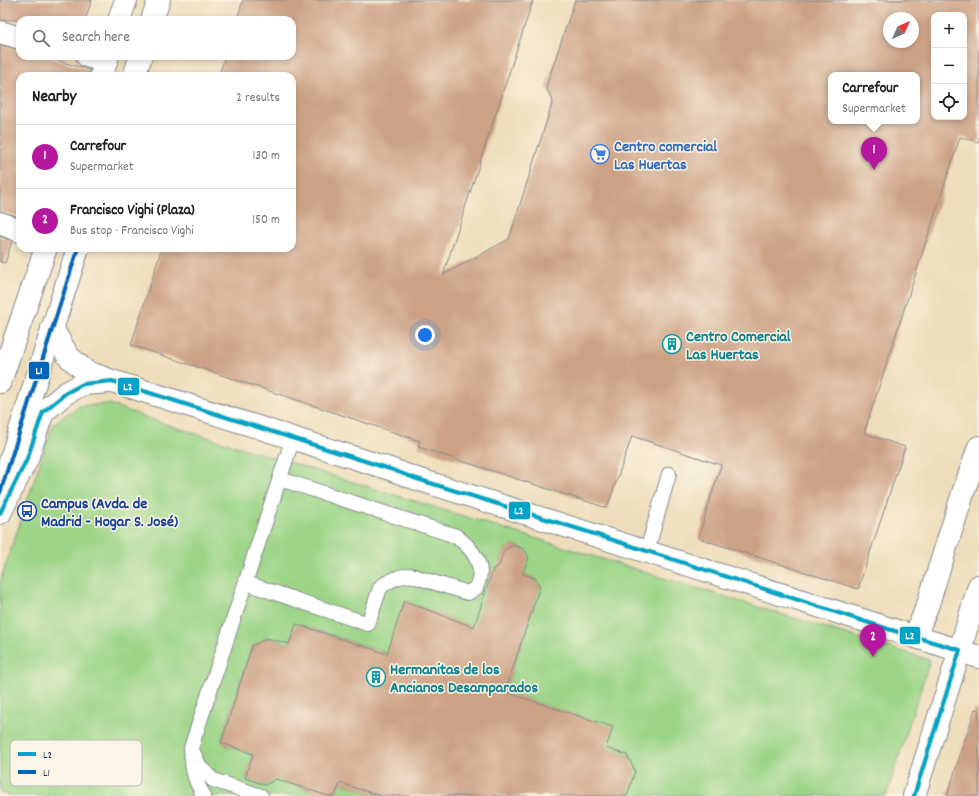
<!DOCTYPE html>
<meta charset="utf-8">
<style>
body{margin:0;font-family:Dekko,sans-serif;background:#f6f6f6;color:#202124}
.controls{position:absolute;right:12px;top:12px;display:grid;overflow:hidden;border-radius:8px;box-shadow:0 2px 6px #0003}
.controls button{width:36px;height:36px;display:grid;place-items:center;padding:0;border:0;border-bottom:1px solid #e0e0e0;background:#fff;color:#202124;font:20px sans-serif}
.compass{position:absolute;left:883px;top:12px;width:36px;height:36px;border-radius:50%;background:#fff;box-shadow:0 2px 6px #0003;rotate:45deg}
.you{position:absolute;left:425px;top:335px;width:14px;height:14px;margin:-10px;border:3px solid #fff;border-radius:50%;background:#1a73e8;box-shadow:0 0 0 6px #1a73e833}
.badge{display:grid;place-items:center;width:26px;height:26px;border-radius:50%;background:#b5179e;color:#fff;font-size:13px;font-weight:700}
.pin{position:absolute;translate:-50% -33px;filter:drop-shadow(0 1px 2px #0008)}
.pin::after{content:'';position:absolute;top:21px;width:14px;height:12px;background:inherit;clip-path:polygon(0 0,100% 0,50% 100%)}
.popup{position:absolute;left:828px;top:72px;width:92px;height:52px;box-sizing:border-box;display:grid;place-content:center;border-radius:8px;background:#fff;filter:drop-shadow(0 1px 3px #0005);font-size:13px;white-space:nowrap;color:#757577}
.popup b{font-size:15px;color:#202124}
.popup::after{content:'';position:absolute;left:50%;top:100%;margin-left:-8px;border:8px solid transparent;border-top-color:#fff}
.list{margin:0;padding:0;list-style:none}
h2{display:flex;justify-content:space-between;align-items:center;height:52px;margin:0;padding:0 16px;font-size:17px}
h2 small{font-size:13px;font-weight:400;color:#757577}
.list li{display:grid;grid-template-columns:26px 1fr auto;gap:12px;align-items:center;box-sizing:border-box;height:64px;padding:0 16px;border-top:1px solid #e0e0e0}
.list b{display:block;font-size:15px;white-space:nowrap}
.list p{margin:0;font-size:13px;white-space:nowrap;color:#757577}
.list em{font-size:13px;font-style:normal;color:#757577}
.icon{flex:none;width:22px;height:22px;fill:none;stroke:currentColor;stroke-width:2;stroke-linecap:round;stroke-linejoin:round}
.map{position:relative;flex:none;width:979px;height:796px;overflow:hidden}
.search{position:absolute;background:#fff;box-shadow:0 2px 6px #0003;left:16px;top:16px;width:280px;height:44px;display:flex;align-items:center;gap:10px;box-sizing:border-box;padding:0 14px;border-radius:12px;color:#757577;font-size:15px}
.panel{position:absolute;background:#fff;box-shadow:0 2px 6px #0003;left:16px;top:72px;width:280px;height:180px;border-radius:12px}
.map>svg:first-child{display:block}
</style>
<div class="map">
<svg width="979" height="796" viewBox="0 0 979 796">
<rect width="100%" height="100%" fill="#fcf5e5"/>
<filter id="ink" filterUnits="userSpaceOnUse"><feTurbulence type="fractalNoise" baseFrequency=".025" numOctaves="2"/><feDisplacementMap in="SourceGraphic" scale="8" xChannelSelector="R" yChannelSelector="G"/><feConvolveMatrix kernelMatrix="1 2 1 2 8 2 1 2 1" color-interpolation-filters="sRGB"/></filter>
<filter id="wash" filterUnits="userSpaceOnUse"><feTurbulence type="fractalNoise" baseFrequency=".012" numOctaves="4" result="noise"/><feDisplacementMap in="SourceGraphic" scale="16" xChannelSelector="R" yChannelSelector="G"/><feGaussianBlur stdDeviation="0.9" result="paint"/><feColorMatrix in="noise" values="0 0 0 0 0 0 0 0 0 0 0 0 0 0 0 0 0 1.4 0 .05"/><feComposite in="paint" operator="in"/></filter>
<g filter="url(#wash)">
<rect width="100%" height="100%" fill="#eeddba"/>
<path fill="#9dd588" stroke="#5c8273" d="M 109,404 L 168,425 L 930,660 L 886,796 L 627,796 L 627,764 L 630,756 L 606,748 L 608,726 L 505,692 L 540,586 L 535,578 L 523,574 L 528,557 L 524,549 L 514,545 L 504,550 L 499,566 L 465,654 L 446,648 L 454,620 L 405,601 L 416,663 L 301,625 L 294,629 L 289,644 L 265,637 L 263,644 L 258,643 L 252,646 L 222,739 L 225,745 L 253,754 L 247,774 L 250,780 L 265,785 L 271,782 L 278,763 L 297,786 L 328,796 L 17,796 L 0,793 L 0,582 L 53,424 L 79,406 Z
M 340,783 L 381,796 L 335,796 Z"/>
<g id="blocks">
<path fill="#cca184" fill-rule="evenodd" d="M 0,0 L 92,0 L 85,20 L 0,20 Z
M 243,0 L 533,0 L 443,275 L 509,239 L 553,101 L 546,87 L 575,0 L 979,0 L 979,142 L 960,137 L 864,433 L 905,447 L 858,589 L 698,538 L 721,465 L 632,436 L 607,508 L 418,447 L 420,441 L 131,345 L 162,248 L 292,248 L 292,76 L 219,76 L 225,56 L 292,56 L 292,20 L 237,20 ZM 934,15 L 964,15 L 964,117 L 934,117 ZM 889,18 L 913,18 L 913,42 L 889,42 ZM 831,75 L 917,75 L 917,121 L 831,121 Z
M 0,45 L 20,50 L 20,56 L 42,56 L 90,70 L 89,76 L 20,76 L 20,213 L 19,217 L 0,211 Z
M 0,236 L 12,241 L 5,263 L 0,262 Z
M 513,545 L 524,549 L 529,557 L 523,574 L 535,578 L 540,586 L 505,692 L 613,727 L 606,748 L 627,755 L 635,771 L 627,796 L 381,796 L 340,783 L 335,796 L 328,796 L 276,779 L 265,785 L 245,778 L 253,754 L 221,743 L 252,646 L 267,638 L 289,644 L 296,624 L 387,654 L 404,601 L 474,627 L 493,569 L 499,566 L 504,550 Z
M 975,709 L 979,710 L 979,796 L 947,796 Z"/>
</g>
</g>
<g filter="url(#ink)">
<use href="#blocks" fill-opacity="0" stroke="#84868c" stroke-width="1"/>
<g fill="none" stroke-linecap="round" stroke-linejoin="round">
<defs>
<path id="lane" d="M 647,551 L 669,474
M 246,583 L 368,624 L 380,588 L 386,583 L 399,577 L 410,575 L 468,593 L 476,588 C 478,583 480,577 480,572 C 479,556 468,545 456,536 L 280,479
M 193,752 L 200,767 L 213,780 L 261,796
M 204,796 C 193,778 192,769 191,748 L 293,438"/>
<path id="street" d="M 0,32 L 20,38
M 87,56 L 106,61
M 0,223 L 20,231
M 52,328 L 68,356 L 85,371 L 112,381 L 390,469 L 414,478 L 979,657
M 0,513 L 27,459 L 43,412 L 66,393 L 83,384 L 109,382
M 915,637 L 928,604 L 963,493 L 979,447
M 914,796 L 960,650 L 979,586"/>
<path id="primary" d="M 119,20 L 126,0
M 152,20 L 159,0
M 101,76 L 108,56
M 134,76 L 141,56
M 0,382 L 46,248
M 0,493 L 78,248"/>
</defs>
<use href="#lane" stroke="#84868c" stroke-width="16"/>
<use href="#street" stroke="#84868c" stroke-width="24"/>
<use href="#primary" stroke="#84868c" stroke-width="24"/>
<use href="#lane" stroke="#fff" stroke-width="14"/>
<use href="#street" stroke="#fff" stroke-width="22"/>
<use href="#primary" stroke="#fff" stroke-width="22"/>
<defs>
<path id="bus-1" d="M 0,513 L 27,459 L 43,412 L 66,393 L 83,384 L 112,381 L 390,469 L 414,478 L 585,531 L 888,629 L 960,650 L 914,796"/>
<path id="bus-2" d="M 0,493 L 78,248"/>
</defs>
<use href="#bus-1" stroke="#fcf5e5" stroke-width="7"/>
<use href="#bus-2" stroke="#fcf5e5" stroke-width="7"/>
<use href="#bus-1" stroke="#01a3c8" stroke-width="4"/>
<use href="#bus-2" stroke="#0065bd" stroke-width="4"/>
</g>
</g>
<defs>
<symbol id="supermarket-ring" viewBox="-11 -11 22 22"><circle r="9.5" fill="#fcf5e5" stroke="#3f7fe0" stroke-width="1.5"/><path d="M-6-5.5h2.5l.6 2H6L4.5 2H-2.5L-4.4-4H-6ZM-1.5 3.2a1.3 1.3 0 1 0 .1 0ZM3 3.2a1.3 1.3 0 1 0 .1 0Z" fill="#3f7fe0"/></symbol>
<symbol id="building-ring" viewBox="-11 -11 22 22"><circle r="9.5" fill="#fcf5e5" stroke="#0f9aa8" stroke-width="1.5"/><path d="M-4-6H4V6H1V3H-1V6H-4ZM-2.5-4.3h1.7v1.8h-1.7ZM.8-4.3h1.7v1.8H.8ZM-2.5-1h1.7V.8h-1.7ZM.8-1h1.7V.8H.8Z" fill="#0f9aa8"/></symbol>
<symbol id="bus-ring" viewBox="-11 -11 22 22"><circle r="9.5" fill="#fcf5e5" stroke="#1a4fb4" stroke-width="1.5"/><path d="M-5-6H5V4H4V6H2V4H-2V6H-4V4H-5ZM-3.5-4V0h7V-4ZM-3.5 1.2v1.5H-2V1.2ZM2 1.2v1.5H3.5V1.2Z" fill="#1a4fb4"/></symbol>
</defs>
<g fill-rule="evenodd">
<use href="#supermarket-ring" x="589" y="143" width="22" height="22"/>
<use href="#building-ring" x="661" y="333" width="22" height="22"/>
<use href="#bus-ring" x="16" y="500" width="22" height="22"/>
<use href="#building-ring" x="365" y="666" width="22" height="22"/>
</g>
<g text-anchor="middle" stroke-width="3" stroke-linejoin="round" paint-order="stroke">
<g font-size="16" font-weight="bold" fill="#366cbe" stroke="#fcf5e5" text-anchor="start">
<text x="614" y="151">Centro comercial<tspan x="614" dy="18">Las Huertas</tspan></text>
</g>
<g font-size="16" font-weight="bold" fill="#0d838f" stroke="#fcf5e5" text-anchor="start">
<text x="686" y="341">Centro Comercial<tspan x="686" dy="18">Las Huertas</tspan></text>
<text x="390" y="674">Hermanitas de los<tspan x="390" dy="18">Ancianos Desamparados</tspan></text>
</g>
<g font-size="16" font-weight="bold" fill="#164399" stroke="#fcf5e5" text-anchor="start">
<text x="41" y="508">Campus (Avda. de<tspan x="41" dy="18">Madrid - Hogar S. José)</tspan></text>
</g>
</g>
<rect x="10" y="740" width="132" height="46" rx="6" fill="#fcf5e5" stroke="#b8babc" stroke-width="1"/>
<rect x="18" y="752" width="18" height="4" fill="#01a3c8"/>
<rect x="18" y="770" width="18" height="4" fill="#0065bd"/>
<g font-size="11" fill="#1b2f5e">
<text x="43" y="758">L2</text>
<text x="43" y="776">L1</text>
</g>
<g stroke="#fcf5e5" stroke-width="1.5">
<rect x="28" y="361" width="22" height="19" rx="4" fill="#0065bd"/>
<rect x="117" y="377" width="23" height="19" rx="4" fill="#01a3c8"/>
<rect x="508" y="501" width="23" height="19" rx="4" fill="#01a3c8"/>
<rect x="899" y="626" width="22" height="19" rx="4" fill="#01a3c8"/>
</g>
<g font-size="11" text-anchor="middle" font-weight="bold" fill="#fff">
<text x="39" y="374">L1</text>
<text x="128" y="390">L2</text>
<text x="519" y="514">L2</text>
<text x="910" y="639">L2</text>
</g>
</svg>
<div class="controls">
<button>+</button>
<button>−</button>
<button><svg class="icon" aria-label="locate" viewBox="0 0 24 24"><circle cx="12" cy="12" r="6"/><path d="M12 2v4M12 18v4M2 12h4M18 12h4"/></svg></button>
</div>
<svg class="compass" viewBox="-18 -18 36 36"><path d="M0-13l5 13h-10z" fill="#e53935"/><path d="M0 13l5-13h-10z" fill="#757577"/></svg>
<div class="you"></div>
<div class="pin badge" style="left:874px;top:170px">1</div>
<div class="popup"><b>Carrefour</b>Supermarket</div>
<div class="pin badge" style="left:873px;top:657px">2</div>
<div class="search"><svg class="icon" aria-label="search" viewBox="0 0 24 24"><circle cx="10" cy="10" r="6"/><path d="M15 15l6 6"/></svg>Search here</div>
<section class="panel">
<h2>Nearby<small>2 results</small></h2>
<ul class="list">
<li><span class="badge">1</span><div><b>Carrefour</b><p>Supermarket</p></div><em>130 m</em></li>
<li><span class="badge">2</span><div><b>Francisco Vighi (Plaza)</b><p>Bus stop · Francisco Vighi</p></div><em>150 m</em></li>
</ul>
</section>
</div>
